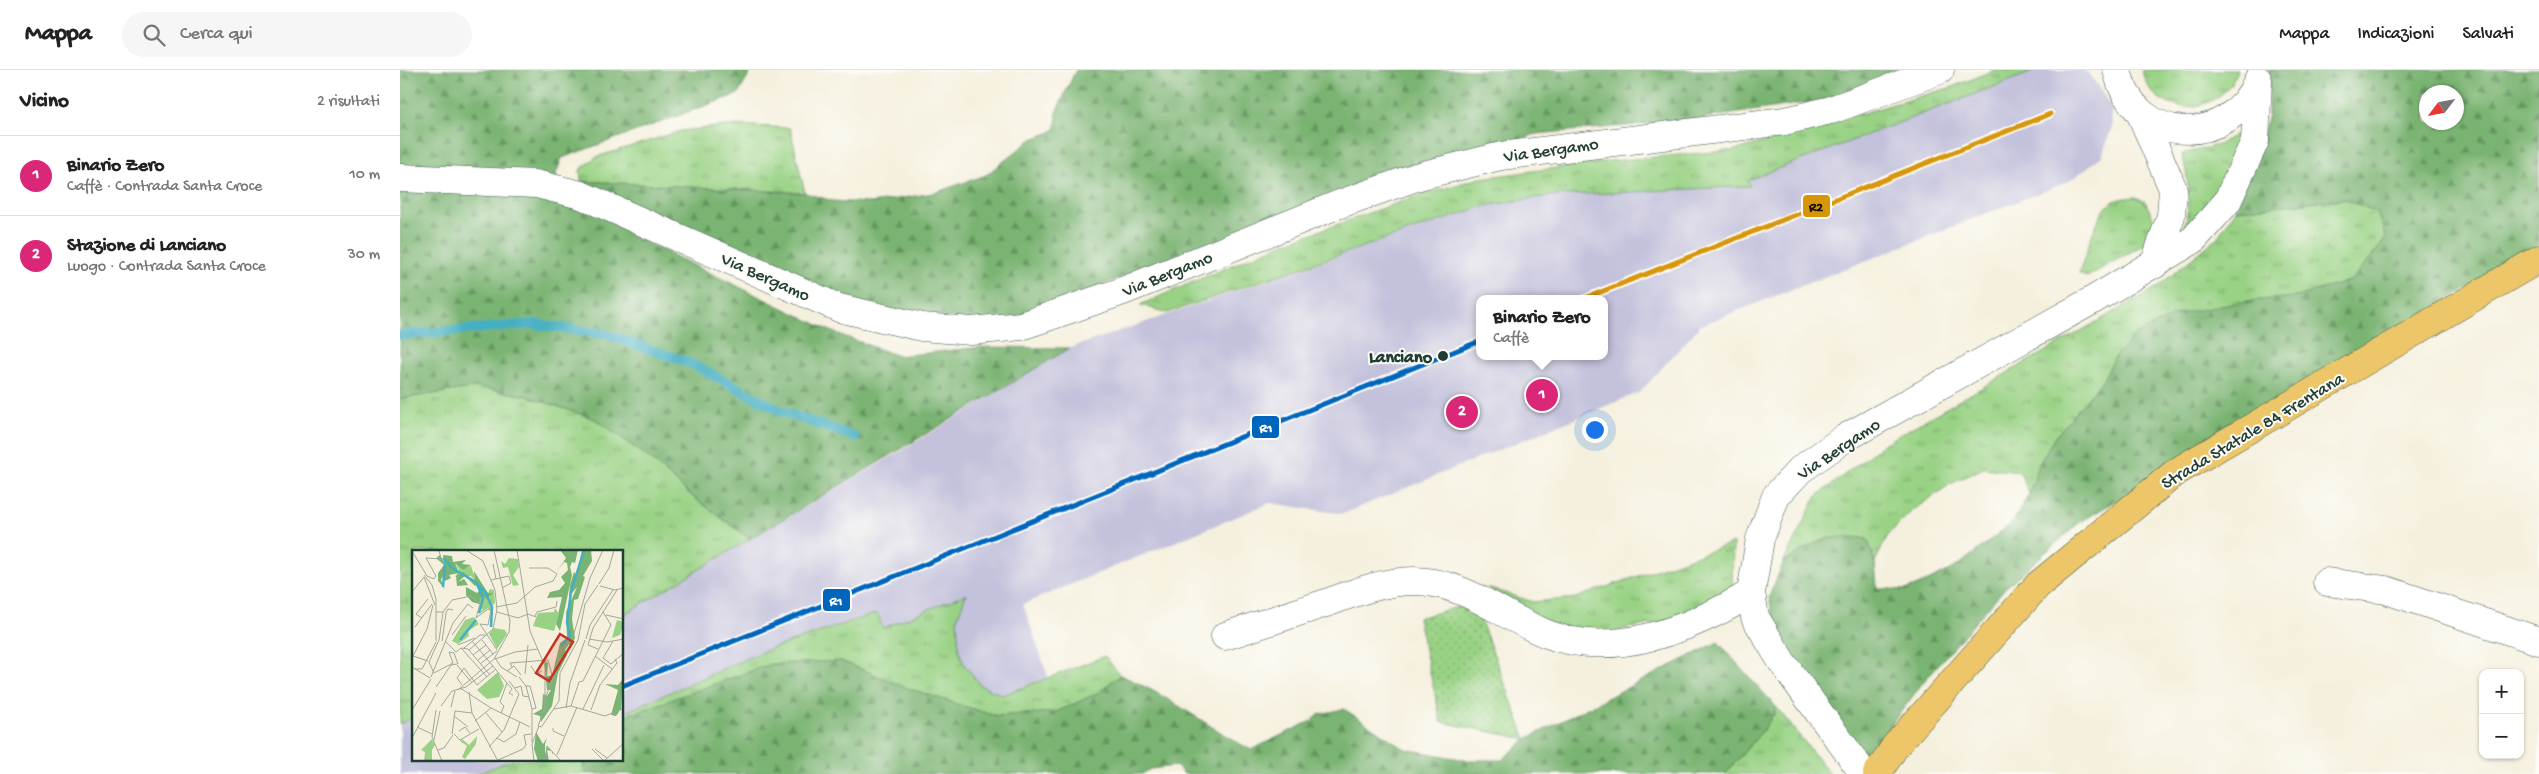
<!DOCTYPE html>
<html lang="it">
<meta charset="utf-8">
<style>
body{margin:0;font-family:"Gochi Hand",sans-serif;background:#f6f6f6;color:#222}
.controls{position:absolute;right:15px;bottom:15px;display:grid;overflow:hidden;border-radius:10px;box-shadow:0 1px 4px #0004}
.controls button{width:45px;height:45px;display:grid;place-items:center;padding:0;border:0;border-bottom:1px solid #e0e0e0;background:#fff;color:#222;font:25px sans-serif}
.compass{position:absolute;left:2019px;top:15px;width:45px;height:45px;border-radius:50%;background:#fff;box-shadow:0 1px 4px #0004;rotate:238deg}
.you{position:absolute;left:1194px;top:359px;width:18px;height:18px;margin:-12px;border:4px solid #fff;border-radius:50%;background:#1a73e8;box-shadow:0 0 0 8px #1a73e833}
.badge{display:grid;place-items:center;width:32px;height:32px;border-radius:50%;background:#db2777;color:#fff;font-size:16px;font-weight:700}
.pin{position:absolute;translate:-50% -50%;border:2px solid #fff;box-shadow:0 1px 5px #0006}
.popup{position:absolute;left:1076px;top:225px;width:132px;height:65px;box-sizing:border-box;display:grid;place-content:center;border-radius:10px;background:#fff;filter:drop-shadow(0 1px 4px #0005);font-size:16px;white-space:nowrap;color:#767676}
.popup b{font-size:19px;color:#222}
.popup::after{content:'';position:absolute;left:50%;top:100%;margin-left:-10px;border:10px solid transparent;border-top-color:#fff}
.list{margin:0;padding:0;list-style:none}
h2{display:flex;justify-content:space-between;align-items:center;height:65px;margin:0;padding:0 20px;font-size:21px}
h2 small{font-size:16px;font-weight:400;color:#767676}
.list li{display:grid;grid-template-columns:32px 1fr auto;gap:15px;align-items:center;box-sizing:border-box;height:80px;padding:0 20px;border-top:1px solid #e0e0e0}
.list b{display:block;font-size:19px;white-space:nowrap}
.list p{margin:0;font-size:16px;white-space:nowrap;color:#767676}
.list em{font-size:16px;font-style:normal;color:#767676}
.icon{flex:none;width:28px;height:28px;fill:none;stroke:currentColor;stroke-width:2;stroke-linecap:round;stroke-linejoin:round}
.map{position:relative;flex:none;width:2139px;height:704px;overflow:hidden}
header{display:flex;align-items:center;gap:30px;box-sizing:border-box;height:70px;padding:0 25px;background:#fff;border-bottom:1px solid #e0e0e0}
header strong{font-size:24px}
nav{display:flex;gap:28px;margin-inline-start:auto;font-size:18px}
.search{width:350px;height:45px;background:#f6f6f6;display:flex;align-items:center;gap:12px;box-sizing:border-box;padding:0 18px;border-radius:28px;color:#767676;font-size:19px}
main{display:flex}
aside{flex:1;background:#fff}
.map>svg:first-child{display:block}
</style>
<header>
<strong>Mappa</strong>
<div class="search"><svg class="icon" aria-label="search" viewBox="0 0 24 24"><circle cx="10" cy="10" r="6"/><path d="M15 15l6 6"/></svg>Cerca qui</div>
<nav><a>Mappa</a><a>Indicazioni</a><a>Salvati</a></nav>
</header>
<main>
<aside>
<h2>Vicino<small>2 risultati</small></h2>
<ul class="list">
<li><span class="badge">1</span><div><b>Binario Zero</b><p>Caffè · Contrada Santa Croce</p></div><em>10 m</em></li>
<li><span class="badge">2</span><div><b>Stazione di Lanciano</b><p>Luogo · Contrada Santa Croce</p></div><em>30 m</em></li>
</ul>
</aside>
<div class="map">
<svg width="2139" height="704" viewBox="0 0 2139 704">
<defs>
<pattern id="grass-tufts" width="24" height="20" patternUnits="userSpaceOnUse" patternTransform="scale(1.25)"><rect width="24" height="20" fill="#99d284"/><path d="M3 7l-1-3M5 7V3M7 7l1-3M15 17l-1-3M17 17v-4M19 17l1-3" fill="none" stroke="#7cac6d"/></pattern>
<pattern id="forest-firs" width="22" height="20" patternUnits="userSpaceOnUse" patternTransform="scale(1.25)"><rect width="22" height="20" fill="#7ab472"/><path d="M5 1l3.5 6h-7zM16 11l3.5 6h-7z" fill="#63945e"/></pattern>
<pattern id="garden-dots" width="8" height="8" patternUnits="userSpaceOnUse" patternTransform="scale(1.25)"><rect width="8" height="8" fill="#99d284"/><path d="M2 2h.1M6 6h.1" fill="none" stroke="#7cac6d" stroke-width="1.8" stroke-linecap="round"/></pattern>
</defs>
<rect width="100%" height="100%" fill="#fdfcf7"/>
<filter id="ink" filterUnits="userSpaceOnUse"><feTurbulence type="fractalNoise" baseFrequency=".02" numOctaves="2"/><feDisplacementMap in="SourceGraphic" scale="10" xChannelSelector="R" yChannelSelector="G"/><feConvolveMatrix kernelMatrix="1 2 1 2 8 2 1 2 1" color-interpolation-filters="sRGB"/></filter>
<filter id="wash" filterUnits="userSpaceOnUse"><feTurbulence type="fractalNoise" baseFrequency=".0096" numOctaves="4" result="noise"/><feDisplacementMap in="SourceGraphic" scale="20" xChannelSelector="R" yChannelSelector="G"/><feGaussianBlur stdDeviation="1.12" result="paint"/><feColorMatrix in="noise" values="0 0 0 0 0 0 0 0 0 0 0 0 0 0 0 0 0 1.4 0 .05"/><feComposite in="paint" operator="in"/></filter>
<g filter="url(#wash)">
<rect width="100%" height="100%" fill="#f5f0de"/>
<path fill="#c3c1db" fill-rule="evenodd" d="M 1595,0 L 1683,0 L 1690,4 L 1711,37 L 1712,57 L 1702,86 L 1670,111 L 1301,255 L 1240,322 L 943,444 L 870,433 L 623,534 L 648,607 L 603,625 L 581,616 L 564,594 L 559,581 L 557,549 L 565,525 L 483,558 L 477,543 L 364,581 L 223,643 L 222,545 L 509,376 L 670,278 L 1084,136 L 1147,126 L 1349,115 L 1337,80 L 1552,17 ZM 1080,229 L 1204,229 L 1204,286 L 1080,286 Z
M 14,647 L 14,690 L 111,690 L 77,704 L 0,704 L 0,654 Z"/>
<path fill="url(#grass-tufts)" stroke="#5c885c" d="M 1595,0 L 1638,0 L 1348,110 L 1350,116 L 1147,126 L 1084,136 L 767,243 L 740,235 L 879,175 L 1011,128 L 1080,108 L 1210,91 L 1337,80 L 1552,17 Z
M 1742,0 L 1837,0 C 1823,47 1752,51 1742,0 Z
M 334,55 L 390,58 L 405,123 L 181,111 L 180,100 L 196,87 L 281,61 Z
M 1843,60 C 1835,97 1813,134 1784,158 C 1791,132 1789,110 1782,84 L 1818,75 Z
M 1735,127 L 1745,131 L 1754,150 L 1748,172 L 1687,207 L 1679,203 C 1686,185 1696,143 1712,132 C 1719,128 1727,128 1735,127 Z
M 1944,129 L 1977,142 L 1986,169 L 1952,210 L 1896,227 L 1848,231 L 1716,285 L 1702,311 L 1655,367 L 1640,392 L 1629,424 L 1620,402 L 1583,398 L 1549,415 L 1513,440 L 1488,465 L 1475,492 L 1467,469 L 1420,470 L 1383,493 L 1416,427 L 1485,373 L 1756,218 L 1817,168 L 1836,140 Z
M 77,317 L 127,326 L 195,349 L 252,390 L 292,426 L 350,469 L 223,545 L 222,482 L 14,482 L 14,647 L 0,654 L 0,329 Z
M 1333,473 L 1332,520 L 1264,552 L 1206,562 L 1157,557 L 1087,517 L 1133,532 L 1175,528 Z
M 566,524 L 557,549 L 559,581 L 564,594 L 581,616 L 603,625 L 705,586 L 720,605 L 698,623 L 656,642 L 595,646 L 510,619 L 441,591 L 371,594 L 223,647 L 223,643 L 364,581 L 477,543 L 483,558 Z
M 1377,638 L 1430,704 L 1325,704 L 1364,659 Z
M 111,690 L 181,690 L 186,704 L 77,704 Z"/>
<path fill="url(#forest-firs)" stroke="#4c7853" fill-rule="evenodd" d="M 0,0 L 352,0 L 338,24 L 162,88 L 156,104 L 158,112 L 237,168 L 435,263 L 498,286 L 582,277 L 670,278 L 350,469 L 292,426 L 252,390 L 195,349 L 127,326 L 78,317 L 0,329 Z
M 676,0 L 1507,0 L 1425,30 L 1291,50 L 1136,64 L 930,129 L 603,252 L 461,239 L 181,111 L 405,123 L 433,131 L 471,133 L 534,123 L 586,105 L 632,69 L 651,62 L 656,57 L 657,40 Z
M 1869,0 L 2139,0 L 2139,175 L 1679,453 L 1605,518 L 1524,611 L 1462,694 L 1376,563 L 1369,527 L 1383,493 L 1404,479 L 1420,470 L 1448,466 L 1467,469 L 1475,492 L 1477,518 L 1505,520 L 1530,510 L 1559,495 L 1613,452 L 1629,424 L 1640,392 L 1655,367 L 1702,311 L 1716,285 L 1737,264 L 1776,244 L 1848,231 L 1896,227 L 1952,210 L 1986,169 L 1977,142 L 1944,129 L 1836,140 L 1868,48 ZM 2026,22 L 2056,22 L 2056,52 L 2026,52 Z
M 1318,572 L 1377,638 L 1364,659 L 1325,704 L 784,704 L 776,696 L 750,699 L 742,704 L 186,704 L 181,690 L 222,690 L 223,647 L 371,594 L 441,591 L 510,619 L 595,646 L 656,642 L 698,623 L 720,605 C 766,624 807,656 851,680 L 911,651 L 920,644 L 944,639 L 1005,679 L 1066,690 L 1102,690 L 1126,669 Z"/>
<path fill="url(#garden-dots)" stroke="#5c885c" d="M 1065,535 L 1079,546 L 1126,669 L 1041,652 L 1018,548 Z"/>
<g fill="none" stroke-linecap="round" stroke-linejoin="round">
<path stroke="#44afc2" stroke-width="10" d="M 0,265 L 134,254 L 205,264 L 290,293 L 383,342 L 455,367"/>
</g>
</g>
<g filter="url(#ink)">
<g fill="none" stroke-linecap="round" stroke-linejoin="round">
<defs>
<path id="street" d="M 1717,0 C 1734,76 1829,80 1858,10
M 1740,42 L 1773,119 L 1771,146 L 1754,195
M 0,108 L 136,114 L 181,125 L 439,238 L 522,257 L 571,261 L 621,256 L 723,221 L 937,135 L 1019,106 L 1101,86 L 1385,51 L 1431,40 L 1540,0
M 1927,512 L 1986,520 L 2139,571
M 825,566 C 859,555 892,544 926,533 C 954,523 984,511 1014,511 C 1064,511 1103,547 1147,564 C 1214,590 1293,558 1351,523
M 1464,704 L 1382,592 L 1355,547 L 1351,523 L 1360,469 L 1376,426 L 1400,400 L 1445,368 L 1693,230 L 1793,170 L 1827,132 L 1855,71 L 1858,11"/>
<path id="primary" d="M 1477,704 L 1496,675 L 1638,515 L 1776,402 L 2139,189"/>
</defs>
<use href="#street" stroke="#3f584e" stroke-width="29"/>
<use href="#primary" stroke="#3f584e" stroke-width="29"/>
<use href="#street" stroke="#fff" stroke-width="28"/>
<use href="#primary" stroke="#ecc669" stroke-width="28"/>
<defs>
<path id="rail-1" d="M 222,616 L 1080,271"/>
<path id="rail-2" d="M 1183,229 L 1650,44"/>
</defs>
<use href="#rail-1" stroke="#fdfcf7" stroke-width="9"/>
<use href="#rail-2" stroke="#fdfcf7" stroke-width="9"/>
<use href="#rail-1" stroke="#0065bd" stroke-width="5"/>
<use href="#rail-2" stroke="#d79608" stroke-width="5"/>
</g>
</g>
<circle fill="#1f3d34" stroke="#fdfcf7" stroke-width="2" cx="1043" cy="286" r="6"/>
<g text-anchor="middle" stroke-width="4" stroke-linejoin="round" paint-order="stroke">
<g font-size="18" fill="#1f3d34" stroke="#fdfcf7">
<text transform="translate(1151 79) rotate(-8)" y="6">Via Bergamo</text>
<text transform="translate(767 203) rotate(-22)" y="6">Via Bergamo</text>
<text transform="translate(366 206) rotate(24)" y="6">Via Bergamo</text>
<text transform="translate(1852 360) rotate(-31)" y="6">Strada Statale 84 Frentana</text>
<text transform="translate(1438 378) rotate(-34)" y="6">Via Bergamo</text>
</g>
<g font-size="18" font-weight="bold" fill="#1f3d34" stroke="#fdfcf7" text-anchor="end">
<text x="1032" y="292">Lanciano</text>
</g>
</g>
<g transform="translate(12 480)">
<rect width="211" height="211" fill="#f5f0de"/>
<path d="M 97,8 L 106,9 L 107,17 L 101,25 L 107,35 L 101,36 L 96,17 L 91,18 L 89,11 L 93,14 ZM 43,13 L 50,19 L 59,16 L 64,31 L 59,26 L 44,26 L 42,29 L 47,20 ZM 78,39 L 82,40 L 83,53 L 81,55 L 79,52 L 78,56 L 81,59 L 81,66 L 76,58 L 66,65 L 71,59 L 67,59 L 69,55 L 64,49 L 68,50 L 70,45 L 78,51 L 78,43 L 76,43 ZM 65,186 L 64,194 L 53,209 L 50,207 L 55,196 L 48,191 L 50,189 L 57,195 ZM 20,189 L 23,195 L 20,200 L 20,211 L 12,211 L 13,202 L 9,200 Z" fill="#99d284"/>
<path d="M 148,0 L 166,0 L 163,13 L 160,12 L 158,17 L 160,25 L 148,81 L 144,74 L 150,47 L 135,48 L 138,42 L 147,40 L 153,33 L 149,27 L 156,20 L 155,13 L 152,12 L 145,21 L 154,8 ZM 170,0 L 179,0 L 180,11 L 171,26 L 173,27 L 166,49 L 162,50 L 160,69 L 163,88 L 158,98 L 157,94 L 153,100 L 155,105 L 146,123 L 140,156 L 129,172 L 128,166 L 121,164 L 130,159 L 131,144 L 135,146 L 139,140 L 135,140 L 132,110 L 136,113 L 135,126 L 140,126 L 148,93 L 155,88 L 154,62 L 165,37 L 157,47 L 158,35 L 162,22 L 164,24 L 166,20 ZM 28,5 L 32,12 L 31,5 L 40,6 L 41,12 L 54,10 L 50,14 L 59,15 L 51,20 L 43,13 L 47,23 L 37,25 L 39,28 L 33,31 L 33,21 L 29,30 L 33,39 L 26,31 L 26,23 L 32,15 L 24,8 ZM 62,21 L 76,43 L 81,43 L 77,47 L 78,52 L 70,45 L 67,54 L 60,52 L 54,45 L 54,37 L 65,43 L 68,40 L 65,34 L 63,36 L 53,26 L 46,32 L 52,29 L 56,35 L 45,36 L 44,26 L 51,22 L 63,32 ZM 211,129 L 209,159 L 204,166 L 199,165 L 206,140 L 193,134 L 206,135 ZM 124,182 L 131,194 L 135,188 L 133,194 L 133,204 L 135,197 L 141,202 L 140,205 L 140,201 L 135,200 L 137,211 L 126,211 L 122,199 Z" fill="#7ab472"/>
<path d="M 143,58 L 147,64 L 142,81 L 121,76 L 126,63 L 142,62 Z" fill="#99d284"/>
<path d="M 62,67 L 67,74 L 56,81 L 57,86 L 46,94 L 40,91 L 53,70 ZM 205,70 L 211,72 L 211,76 L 208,85 L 200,88 ZM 86,122 L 92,136 L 87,147 L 75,149 L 65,140 Z" fill="#99d284"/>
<path d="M 82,78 L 93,80 L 95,84 L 85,99 L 77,84 ZM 85,127 L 91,133 L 86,144 L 75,134 Z" fill="#99d284"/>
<path fill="none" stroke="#44afc2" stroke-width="2.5" d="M 31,8 L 40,18 L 64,32 L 71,48 L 67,63M 65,34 L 74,43 L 80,57 L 79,77M 31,37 L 33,14M 48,90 L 64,70M 149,96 L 158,86 L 155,72 L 159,42 L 172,0"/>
<path fill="none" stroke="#9fa89a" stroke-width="1" d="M 54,0 L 71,11 L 83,40 L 85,59 L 81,79 L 57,100M 105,0 L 118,81 L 133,116 L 133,158 L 126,176 L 130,177M 0,1 L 15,26M 81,14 L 84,29M 12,25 L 20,35 L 24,49 L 24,91M 15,26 L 22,29 L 24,26 L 14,8 L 29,9 L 27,0M 79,30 L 97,26 L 99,33 L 90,38M 187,34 L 197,18 L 202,0M 188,36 L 203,40 L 212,38M 0,42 L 12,27 L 23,55M 84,57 L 105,53 L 123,37 L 141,31 L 145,24 L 136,18 L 117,18M 24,62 L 31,62 L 40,50 L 59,46 L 68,54 L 64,68 L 76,59 L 79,60 L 76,75 L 68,74 L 85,100M 85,62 L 106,68 L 116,64 L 124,67M 194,65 L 212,69M 123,66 L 125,62 L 144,57 L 145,51M 10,68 L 4,64 L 16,49M 3,77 L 20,54M 40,85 L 54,66M 174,89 L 178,75 L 201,40M 177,89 L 195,92 L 212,89M 70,90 L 81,104M 30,91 L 34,63 L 36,59 L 41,60M 33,91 L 44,102 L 49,98 L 56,99 L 78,125M 60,91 L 100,139 L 97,143 L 101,145M 201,91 L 191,108 L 199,114 L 212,103M 46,95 L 63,88M 49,98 L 75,127M 52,98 L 68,85 L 73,85M 186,99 L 176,95 L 181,78 L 205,40M 61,105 L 74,95M 1,106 L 15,79 L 21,55M 1,106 L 16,111M 183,106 L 200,119M 83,108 L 89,117 L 105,127M 83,109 L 103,102 L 126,99M 66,110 L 78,100M 17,112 L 27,90 L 31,62M 17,112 L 22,123 L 41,113M 41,113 L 37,102 L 42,103 L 46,114M 68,114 L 85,101M 45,115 L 60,133M 119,116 L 124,124 L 130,121M 0,117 L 18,128M 100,117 L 98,113 L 136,110 L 140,125M 3,119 L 10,119 L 24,92M 95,121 L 102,116 L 109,125M 113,124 L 116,95M 142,125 L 149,100 L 161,87 L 178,28 L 191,0M 19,127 L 41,73 L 56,54 L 61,58M 107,127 L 114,136 L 120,159 L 120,192M 50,135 L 45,128 L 52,118 L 65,135 L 84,119M 114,136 L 118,136 L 124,158 L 120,159M 24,137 L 39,115 L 45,114M 48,138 L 79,158 L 118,177M 103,138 L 109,136 L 111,146 L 117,147M 46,140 L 82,109 L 97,82 L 98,71 L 82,0M 57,142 L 60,163 L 86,211M 133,149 L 142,125M 29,156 L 40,141 L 54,137 L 81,116M 159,156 L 167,132 L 171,131 L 199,75 L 191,62M 39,157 L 43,141M 154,158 L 158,133 L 173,90M 142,159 L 159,156 L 193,166 L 212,158M 171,159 L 192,115M 0,160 L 19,129M 24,160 L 20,187 L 30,211M 179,160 L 188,135 L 205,113 L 203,109M 74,163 L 90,182M 89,163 L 92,156 L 88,152 L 95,133M 42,166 L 56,177M 63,171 L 79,158M 130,176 L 147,151 L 148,123 L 166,90 L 173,54 L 186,35M 5,177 L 20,184M 141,178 L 141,181 L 152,186M 47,181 L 53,177 L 58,183M 40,184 L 43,161 L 60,163M 42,184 L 48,190 L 67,179M 0,188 L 24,143M 85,188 L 92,192 L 104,184 L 108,172M 22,190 L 28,161M 77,197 L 92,180 L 107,144 L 97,131M 180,199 L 192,211M 183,199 L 195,208M 26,200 L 32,198 L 41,185M 145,205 L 165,157M 86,210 L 111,199 L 114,195 L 112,185 L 119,184M 122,211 L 120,194 L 127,176M 134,211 L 135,196 L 149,211M 192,211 L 212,193"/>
<path fill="#c8321e" fill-opacity="0.15" stroke="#c8321e" stroke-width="2.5" d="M 148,84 L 161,92 L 137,131 L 124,123 Z"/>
<rect width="211" height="211" fill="none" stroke="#1f3d34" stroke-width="2.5"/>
</g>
<g stroke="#fdfcf7" stroke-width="2">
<rect x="1402" y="124" width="29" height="24" rx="5" fill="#d79608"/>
<rect x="851" y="345" width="29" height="24" rx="5" fill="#0065bd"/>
<rect x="422" y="518" width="29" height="24" rx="5" fill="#0065bd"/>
</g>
<g font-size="14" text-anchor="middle" font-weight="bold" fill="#fff">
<text x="866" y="362">R1</text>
<text x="436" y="535">R1</text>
</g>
<g font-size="14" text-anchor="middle" font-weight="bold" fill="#111">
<text x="1416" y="141">R2</text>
</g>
</svg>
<div class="controls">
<button>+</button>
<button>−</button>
</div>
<svg class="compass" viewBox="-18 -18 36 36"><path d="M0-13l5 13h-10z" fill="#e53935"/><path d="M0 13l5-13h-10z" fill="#767676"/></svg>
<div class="you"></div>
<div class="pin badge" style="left:1142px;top:325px">1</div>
<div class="popup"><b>Binario Zero</b>Caffè</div>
<div class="pin badge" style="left:1062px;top:342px">2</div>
</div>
</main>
